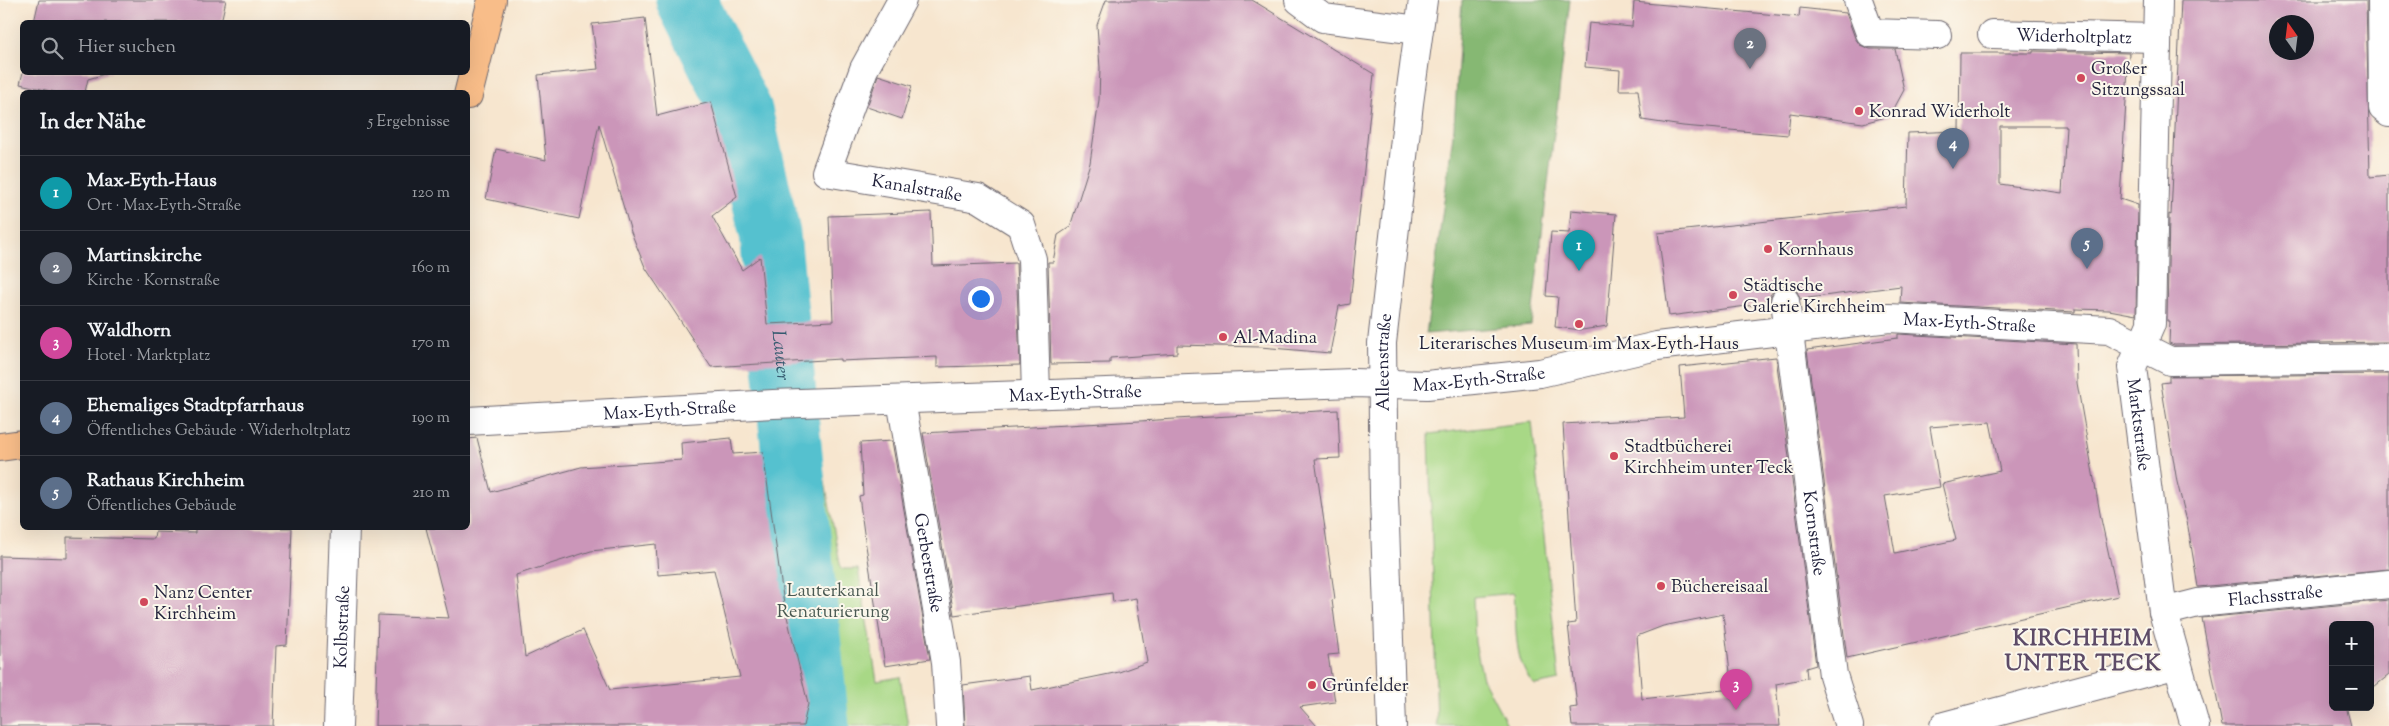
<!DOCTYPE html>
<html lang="de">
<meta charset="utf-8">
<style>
body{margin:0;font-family:"Sorts Mill Goudy",serif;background:#20242c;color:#f1f3f6}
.controls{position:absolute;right:15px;bottom:15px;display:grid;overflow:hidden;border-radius:8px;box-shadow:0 5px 20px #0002}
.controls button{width:45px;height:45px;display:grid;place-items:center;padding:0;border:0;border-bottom:1px solid #363941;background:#171b24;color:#f1f3f6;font:25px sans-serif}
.compass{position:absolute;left:2269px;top:15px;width:45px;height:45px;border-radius:50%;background:#171b24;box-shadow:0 5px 20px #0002;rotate:346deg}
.you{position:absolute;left:980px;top:298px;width:18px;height:18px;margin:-12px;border:4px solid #fff;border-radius:50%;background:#1a73e8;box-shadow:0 0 0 8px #1a73e833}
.badge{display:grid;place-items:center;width:32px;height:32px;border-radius:50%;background:#0b8043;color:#fff;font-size:16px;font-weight:700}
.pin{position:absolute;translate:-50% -41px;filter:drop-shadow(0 1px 2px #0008)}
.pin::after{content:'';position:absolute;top:26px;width:18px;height:15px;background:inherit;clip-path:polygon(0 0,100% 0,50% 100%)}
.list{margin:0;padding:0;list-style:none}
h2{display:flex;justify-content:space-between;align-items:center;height:65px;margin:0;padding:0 20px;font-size:21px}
h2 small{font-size:16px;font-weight:400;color:#9ea1a6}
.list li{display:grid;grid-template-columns:32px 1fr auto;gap:15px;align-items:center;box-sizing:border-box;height:75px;padding:0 20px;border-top:1px solid #363941}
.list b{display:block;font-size:19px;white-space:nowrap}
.list p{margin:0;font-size:16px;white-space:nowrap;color:#9ea1a6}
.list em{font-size:16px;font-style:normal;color:#9ea1a6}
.icon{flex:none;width:28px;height:28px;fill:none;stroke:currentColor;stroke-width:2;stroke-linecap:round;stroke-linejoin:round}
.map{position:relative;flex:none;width:2389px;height:726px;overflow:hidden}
.search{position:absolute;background:#171b24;box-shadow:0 5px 20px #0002;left:20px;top:20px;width:450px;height:55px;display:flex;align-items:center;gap:12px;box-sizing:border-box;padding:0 18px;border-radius:8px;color:#9ea1a6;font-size:19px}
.panel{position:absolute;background:#171b24;box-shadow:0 5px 20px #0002;left:20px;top:90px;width:450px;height:440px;border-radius:8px}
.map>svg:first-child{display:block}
</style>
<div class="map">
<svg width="2389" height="726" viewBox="0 0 2389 726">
<rect width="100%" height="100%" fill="#fbf7ec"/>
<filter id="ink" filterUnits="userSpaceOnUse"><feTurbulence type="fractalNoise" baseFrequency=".02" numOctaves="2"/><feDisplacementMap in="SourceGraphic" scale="10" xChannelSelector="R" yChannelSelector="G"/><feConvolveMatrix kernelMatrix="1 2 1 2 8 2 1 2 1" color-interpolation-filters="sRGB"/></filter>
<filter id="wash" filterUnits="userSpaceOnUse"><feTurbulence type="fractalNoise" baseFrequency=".0096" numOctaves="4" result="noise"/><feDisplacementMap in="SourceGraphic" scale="20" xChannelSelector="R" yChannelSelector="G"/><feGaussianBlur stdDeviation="1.12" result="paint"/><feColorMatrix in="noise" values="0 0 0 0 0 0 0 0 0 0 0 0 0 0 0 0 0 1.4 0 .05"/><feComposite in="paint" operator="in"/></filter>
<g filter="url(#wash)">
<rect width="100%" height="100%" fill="#f7e6cf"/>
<path fill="#a8d886" stroke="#657d60" d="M 1532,422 L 1559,680 L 1535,685 C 1512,664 1517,622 1514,593 L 1473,597 L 1475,643 L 1483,679 L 1508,726 L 1437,726 L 1429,434 Z
M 821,460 L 841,569 L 858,569 L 877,681 L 900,677 L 908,726 L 739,726 L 738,719 L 821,700 L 775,462 Z"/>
<path fill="#86b873" stroke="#546d57" d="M 1462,0 L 1570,0 L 1531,325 L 1426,334 L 1454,127 Z"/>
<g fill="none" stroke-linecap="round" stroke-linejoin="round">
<path stroke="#55c1cf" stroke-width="61" id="s1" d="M 686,0 L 742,111 L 770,234 L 819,726"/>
</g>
<g id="blocks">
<path fill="#cb96b9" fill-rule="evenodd" d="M 39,0 L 226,0 L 221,22 L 34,22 Z
M 1106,0 L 1252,0 L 1374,74 L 1350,304 L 1339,306 L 1330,353 L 1260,347 L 1177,345 L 1177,353 L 1110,358 L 1110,363 L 1051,364 L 1048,262 L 1053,262 L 1058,235 L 1070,227 L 1090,163 L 1099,100 L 1100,68 L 1097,25 Z
M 2181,0 L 2366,0 L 2370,177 L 2389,175 L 2389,342 L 2174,345 L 2169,343 L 2170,321 L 2167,321 L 2169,214 L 2171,215 ZM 2276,22 L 2306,22 L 2306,52 L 2276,52 Z
M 1634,2 L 1799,17 L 1800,8 L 1846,13 L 1855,38 L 1860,45 L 1870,49 L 1895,49 L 1904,90 L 1890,116 L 1863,123 L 1790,113 L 1788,135 L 1683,126 L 1642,120 L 1638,90 L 1619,90 L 1620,70 L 1585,67 L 1589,23 L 1632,27 Z
M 645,18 L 657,116 L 711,102 L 737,197 L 712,216 L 742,270 L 760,257 L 767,324 L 833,321 L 829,216 L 931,212 L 933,266 L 1016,263 L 1020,365 L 937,367 L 937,357 L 840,361 L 840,359 L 711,367 L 645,267 L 631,232 L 599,124 L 579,219 L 486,199 L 496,149 L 546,160 L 538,75 L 598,69 L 592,24 Z
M 2033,51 L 2129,53 L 2120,199 L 2138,205 L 2136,315 L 2109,310 L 2075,309 L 2075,312 L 1900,303 L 1901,286 L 1800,299 L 1797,291 L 1791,287 L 1784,286 L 1775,289 L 1770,295 L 1770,303 L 1669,316 L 1658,233 L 1906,206 L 1908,133 L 1959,131 L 1960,53 L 2033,53 ZM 2000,126 L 2066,126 L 2062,193 L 2000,184 Z
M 23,72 L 112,72 L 88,79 L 85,92 L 55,92 L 20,84 Z
M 878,75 L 912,86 L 902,119 L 867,107 Z
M 1571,210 L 1616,214 L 1607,326 L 1582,330 L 1555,327 L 1558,297 L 1546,296 L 1551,232 L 1569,233 Z
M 1898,334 L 2076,344 L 2077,383 L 2101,519 L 2118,596 L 1847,658 L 1807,350 L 1898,338 ZM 1990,422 L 2000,471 L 1942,484 L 1956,540 L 1895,553 L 1885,496 L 1940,487 L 1930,427 Z
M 1776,357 L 1816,665 L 1806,668 L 1807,678 L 1776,684 L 1780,726 L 1572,726 L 1570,708 L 1577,707 L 1568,624 L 1576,623 L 1563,424 L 1684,417 L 1680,367 ZM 1723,614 L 1732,689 L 1642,699 L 1637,636 L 1663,626 Z
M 2389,374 L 2389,569 L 2198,587 L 2187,521 L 2177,482 L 2161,383 L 2169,382 L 2169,376 Z
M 1338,410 L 1340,458 L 1315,459 L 1335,599 L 1332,600 L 1339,654 L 1328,655 L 1335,702 L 1300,707 L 1317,726 L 965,726 L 963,685 L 1030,676 L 1032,690 L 1119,672 L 1147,662 L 1136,598 L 1113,602 L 1112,593 L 954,615 L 923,433 Z
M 477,438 L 491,492 L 581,467 L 682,460 L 681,443 L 731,438 L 733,454 L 763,452 L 784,604 L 808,704 L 803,726 L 375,726 L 378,615 L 449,618 L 426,528 L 468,528 L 468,439 ZM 656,544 L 658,575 L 714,570 L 740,677 L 610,690 L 583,630 L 525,657 L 516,575 L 591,551 Z
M 892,441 L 930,659 L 885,666 L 864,533 L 859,496 L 863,495 L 860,443 Z
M 195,528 L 292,528 L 287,645 L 276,646 L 273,726 L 0,726 L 0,556 L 67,558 L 67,537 L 154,539 L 155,532 L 195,533 Z
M 2389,600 L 2389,675 L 2370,690 L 2370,625 L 2333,625 L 2333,707 L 2350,707 L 2347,710 L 2351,726 L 2222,726 L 2202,618 Z"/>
</g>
</g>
<g filter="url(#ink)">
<use href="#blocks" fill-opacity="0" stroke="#6d676f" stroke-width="1"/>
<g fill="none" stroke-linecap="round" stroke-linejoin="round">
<defs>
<g id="minor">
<path id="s2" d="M 902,0 L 864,69 L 826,172 L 978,198 L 1021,225 L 1032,259 L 1036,394"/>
<path d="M 1299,0 L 1323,18 L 1418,30"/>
<path d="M 1858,0 L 1870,33 L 1937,35"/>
<path id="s3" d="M 2158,0 L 2151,324 L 2132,367 L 2163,612 L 2195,726"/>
<path d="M 2382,0 L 2383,108 L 2389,113"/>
<path id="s4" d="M 1992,34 L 2156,38"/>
<path id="s5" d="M 1785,301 L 1833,675 L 1849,726"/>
<path id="s6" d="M 901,400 L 946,662 L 950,726"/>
<path id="s7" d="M 468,421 L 773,404 L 1353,383 L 1427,385 L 1540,373 L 1657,346 L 1889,318 L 2109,330 L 2170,361 L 2389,358"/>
<path id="s8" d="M 2163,612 L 2198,603 L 2389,584"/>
<path id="s9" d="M 338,726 L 345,528"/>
<path id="s10" d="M 1392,726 L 1384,497 L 1382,343 L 1409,103 L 1423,0"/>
<path d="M 1944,726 L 2163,668 L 2176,660"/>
</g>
<path id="major" d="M 468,95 L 492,0
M 0,447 L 22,444"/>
</defs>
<use href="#minor" stroke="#6d676f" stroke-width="30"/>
<use href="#major" stroke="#6d676f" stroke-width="30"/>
<use href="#minor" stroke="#fff" stroke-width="28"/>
<use href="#major" stroke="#f8bd89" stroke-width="28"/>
</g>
</g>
<g fill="#d1495b" stroke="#fbf7ec" stroke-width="2">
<circle cx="2081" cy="78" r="5"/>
<circle cx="1859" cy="111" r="5"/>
<circle cx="1768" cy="249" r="5"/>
<circle cx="1733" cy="295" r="5"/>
<circle cx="1579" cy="324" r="5"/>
<circle cx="1223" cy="337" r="5"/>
<circle cx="1614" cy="456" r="5"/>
<circle cx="1661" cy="586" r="5"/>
<circle cx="144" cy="602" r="5"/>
<circle cx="1312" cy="685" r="5"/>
</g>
<g text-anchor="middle" stroke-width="4" stroke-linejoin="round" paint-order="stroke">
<g font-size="18" fill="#22223b" stroke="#fbf7ec">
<text dy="6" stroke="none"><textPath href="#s4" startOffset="82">Widerholtplatz</textPath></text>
<text dy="6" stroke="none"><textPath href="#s2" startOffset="281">Kanalstraße</textPath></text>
<text dy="6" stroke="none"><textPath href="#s7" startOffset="1508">Max-Eyth-Straße</textPath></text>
<text dy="6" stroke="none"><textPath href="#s10" startOffset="364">Alleenstraße</textPath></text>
<text dy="6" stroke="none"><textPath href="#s7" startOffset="1012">Max-Eyth-Straße</textPath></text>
<text dy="6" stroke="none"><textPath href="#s7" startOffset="608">Max-Eyth-Straße</textPath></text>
<text dy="6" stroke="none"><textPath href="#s7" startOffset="202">Max-Eyth-Straße</textPath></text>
<text dy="6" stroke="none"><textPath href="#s3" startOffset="429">Marktstraße</textPath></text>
<text dy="6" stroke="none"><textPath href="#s5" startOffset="234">Kornstraße</textPath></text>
<text dy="6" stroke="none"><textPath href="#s6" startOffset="165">Gerberstraße</textPath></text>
<text dy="6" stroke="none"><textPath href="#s8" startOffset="114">Flachsstraße</textPath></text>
<text dy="6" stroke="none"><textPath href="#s9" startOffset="99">Kolbstraße</textPath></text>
</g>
<g font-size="18" fill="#22223b" stroke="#fbf7ec" text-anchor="start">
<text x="2091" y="74">Großer<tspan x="2091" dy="21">Sitzungssaal</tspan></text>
<text x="1869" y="117">Konrad Widerholt</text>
<text x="1778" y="255">Kornhaus</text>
<text x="1743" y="291">Städtische<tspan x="1743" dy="21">Galerie Kirchheim</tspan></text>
<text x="1233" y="343">Al-Madina</text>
<text x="1579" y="349" text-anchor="middle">Literarisches Museum im Max-Eyth-Haus</text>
<text x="1624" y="452">Stadtbücherei<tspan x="1624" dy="21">Kirchheim unter Teck</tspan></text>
<text x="1671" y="592">Büchereisaal</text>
<text x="154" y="598">Nanz Center<tspan x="154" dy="21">Kirchheim</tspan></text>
<text x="1322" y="691">Grünfelder</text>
</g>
<g font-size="18" fill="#4a5952" stroke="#fbf7ec">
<text x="833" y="596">Lauterkanal<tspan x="833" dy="21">Renaturierung</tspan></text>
</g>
<g font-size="19" font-style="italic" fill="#345a6f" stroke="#fbf7ec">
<text dy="7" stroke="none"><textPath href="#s1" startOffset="372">Lauter</textPath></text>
</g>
<g font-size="22" font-weight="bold" letter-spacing="1" fill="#5d4b67" stroke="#fbf7ec">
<text x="2083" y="645">KIRCHHEIM<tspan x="2083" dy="25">UNTER TECK</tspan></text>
</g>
</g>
</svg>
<div class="controls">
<button>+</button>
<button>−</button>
</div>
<svg class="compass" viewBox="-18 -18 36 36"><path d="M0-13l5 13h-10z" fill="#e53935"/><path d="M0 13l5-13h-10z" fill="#9ea1a6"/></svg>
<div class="you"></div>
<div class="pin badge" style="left:1579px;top:271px;background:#0f9aa8">1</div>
<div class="pin badge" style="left:1750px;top:69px;background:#6b7280">2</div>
<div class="pin badge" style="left:1736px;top:710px;background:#d1479c">3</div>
<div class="pin badge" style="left:1953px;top:169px;background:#5c6f8a">4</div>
<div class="pin badge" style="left:2087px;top:269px;background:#5c6f8a">5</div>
<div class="search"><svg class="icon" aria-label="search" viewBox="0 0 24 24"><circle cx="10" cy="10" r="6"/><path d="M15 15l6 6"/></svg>Hier suchen</div>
<section class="panel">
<h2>In der Nähe<small>5 Ergebnisse</small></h2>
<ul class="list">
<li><span class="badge" style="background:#0f9aa8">1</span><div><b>Max-Eyth-Haus</b><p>Ort · Max-Eyth-Straße</p></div><em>120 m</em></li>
<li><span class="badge" style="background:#6b7280">2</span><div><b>Martinskirche</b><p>Kirche · Kornstraße</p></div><em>160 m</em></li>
<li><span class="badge" style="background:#d1479c">3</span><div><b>Waldhorn</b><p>Hotel · Marktplatz</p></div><em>170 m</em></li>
<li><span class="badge" style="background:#5c6f8a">4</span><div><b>Ehemaliges Stadtpfarrhaus</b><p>Öffentliches Gebäude · Widerholtplatz</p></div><em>190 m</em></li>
<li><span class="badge" style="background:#5c6f8a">5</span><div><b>Rathaus Kirchheim</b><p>Öffentliches Gebäude</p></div><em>210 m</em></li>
</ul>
</section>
</div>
